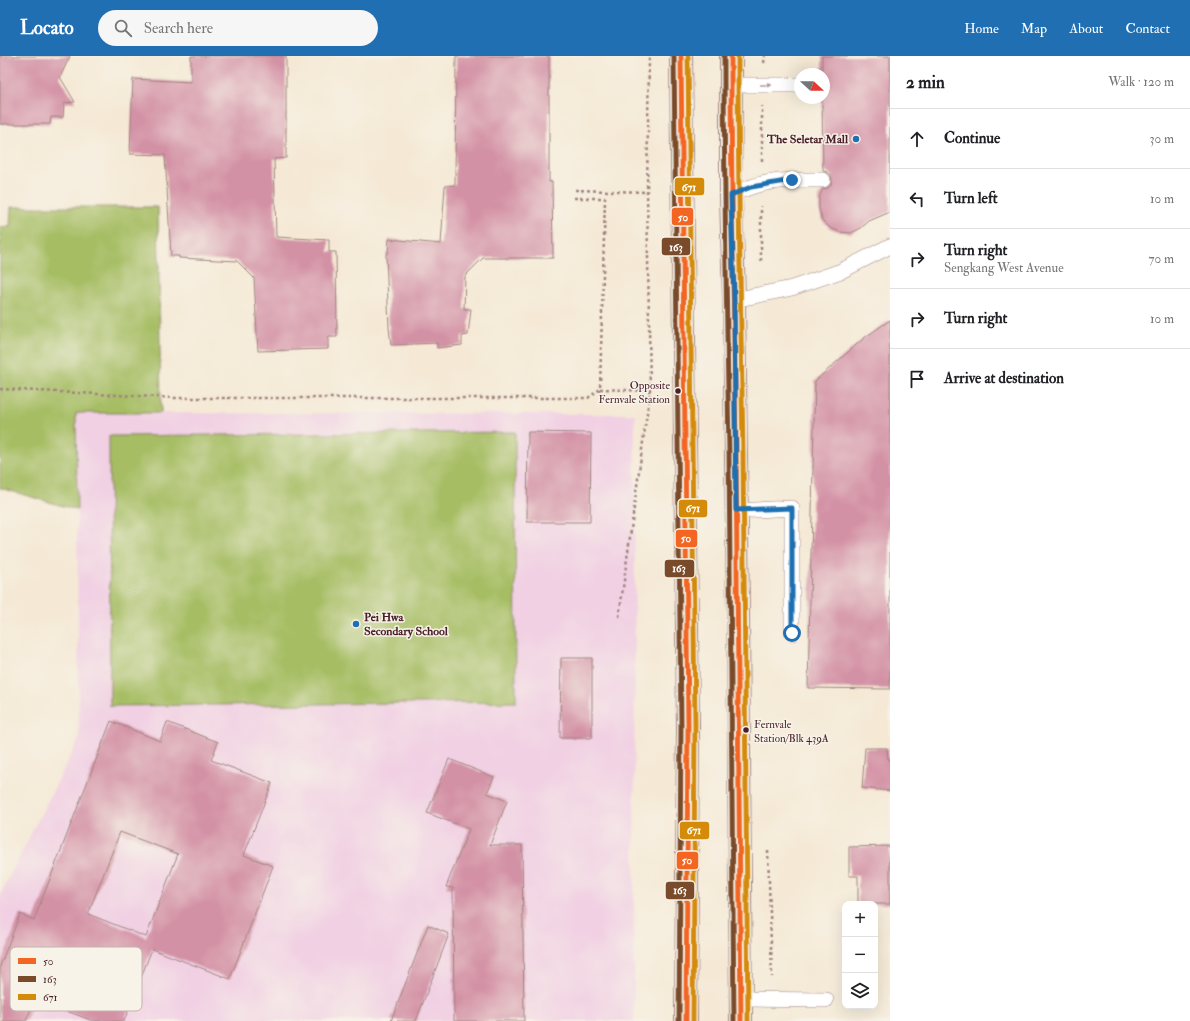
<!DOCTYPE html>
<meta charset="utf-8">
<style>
body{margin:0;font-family:"IM FELL Double Pica",serif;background:#f6f6f6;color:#202124}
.controls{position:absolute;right:12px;bottom:12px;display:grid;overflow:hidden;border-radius:8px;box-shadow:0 4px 16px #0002}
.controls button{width:36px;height:36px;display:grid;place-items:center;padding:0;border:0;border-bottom:1px solid #e0e0e0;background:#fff;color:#202124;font:20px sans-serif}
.compass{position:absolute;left:794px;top:12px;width:36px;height:36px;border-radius:50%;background:#fff;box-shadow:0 4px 16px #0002;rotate:111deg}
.stop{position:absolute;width:12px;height:12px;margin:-9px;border:3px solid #1f6fb2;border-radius:50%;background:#fff}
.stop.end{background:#1f6fb2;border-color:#fff;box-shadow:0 1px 4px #0008}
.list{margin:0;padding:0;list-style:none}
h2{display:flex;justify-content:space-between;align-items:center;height:52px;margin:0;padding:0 16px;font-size:17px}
h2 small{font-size:13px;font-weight:400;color:#757577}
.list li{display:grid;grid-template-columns:26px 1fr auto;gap:12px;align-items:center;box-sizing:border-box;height:60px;padding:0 16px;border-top:1px solid #e0e0e0}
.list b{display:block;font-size:15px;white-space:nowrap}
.list p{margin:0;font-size:13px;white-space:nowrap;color:#757577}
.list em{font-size:13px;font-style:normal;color:#757577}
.icon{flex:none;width:22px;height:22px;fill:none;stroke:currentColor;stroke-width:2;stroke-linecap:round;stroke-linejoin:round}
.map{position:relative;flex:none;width:890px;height:965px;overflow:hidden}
header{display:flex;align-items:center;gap:24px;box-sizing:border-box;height:56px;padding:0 20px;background:#1f6fb2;color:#fff}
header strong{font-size:19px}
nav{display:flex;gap:22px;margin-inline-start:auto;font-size:14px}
.search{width:280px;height:36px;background:#f6f6f6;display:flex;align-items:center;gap:10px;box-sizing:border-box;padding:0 14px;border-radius:22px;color:#757577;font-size:15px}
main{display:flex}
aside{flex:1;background:#fff}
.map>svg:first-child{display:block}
</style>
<header>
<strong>Locato</strong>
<div class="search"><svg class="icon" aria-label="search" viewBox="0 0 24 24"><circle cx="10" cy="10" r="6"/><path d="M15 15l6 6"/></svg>Search here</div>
<nav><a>Home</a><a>Map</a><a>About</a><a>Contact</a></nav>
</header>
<main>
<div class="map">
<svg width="890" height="965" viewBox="0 0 890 965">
<rect width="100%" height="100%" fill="#f7f3e8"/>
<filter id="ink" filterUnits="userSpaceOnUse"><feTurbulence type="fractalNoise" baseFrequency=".025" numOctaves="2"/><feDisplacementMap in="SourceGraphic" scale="8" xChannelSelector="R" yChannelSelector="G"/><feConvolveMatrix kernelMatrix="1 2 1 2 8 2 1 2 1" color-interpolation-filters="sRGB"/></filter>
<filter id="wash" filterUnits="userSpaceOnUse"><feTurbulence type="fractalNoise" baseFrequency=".012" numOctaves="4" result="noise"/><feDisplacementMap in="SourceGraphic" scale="16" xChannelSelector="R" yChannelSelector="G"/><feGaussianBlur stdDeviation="0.9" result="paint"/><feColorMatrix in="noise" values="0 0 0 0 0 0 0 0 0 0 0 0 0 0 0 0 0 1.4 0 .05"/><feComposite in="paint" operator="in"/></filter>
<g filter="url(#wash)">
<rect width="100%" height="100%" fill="#f5e9d5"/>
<path fill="#f1d0e3" d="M 76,357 L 635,358 L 634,965 L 0,965 L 0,839 L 79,683 Z"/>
<path fill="#a6bd63" stroke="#786e47" d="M 11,151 L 158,151 L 161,357 L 76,357 L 77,454 L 0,432 L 0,171 L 10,171 Z
M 515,376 L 516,646 L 110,650 L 109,380 Z"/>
<g id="blocks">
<path fill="#d391a5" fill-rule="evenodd" d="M 0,0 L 70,0 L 60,21 L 75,46 L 64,47 L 63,61 L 51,61 L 50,68 L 0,68 Z
M 191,0 L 286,0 L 286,102 L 274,103 L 276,181 L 329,184 L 329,196 L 336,196 L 337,281 L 328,281 L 328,293 L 258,295 L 254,222 L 237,205 L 179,202 L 179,200 L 171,200 L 165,99 L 130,98 L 133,23 L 191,26 Z
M 456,0 L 549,0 L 549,126 L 552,126 L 553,202 L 483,202 L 465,220 L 464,253 L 471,253 L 468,279 L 462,280 L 462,289 L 437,292 L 437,287 L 391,289 L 389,272 L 386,198 L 388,197 L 389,183 L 441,188 L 445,130 L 455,129 Z
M 822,0 L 890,0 L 890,156 L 869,165 L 861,172 L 851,177 L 840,176 L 830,172 L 822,164 L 819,153 L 819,142 L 823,133 L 828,132 L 831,129 L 832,124 L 831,119 L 827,116 L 823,115 L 822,42 L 824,42 L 824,18 L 822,18 Z
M 890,264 L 890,633 L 808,632 L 815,325 L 864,282 Z
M 528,376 L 591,377 L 590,466 L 527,466 Z
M 561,602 L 592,602 L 592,682 L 560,682 Z
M 111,665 L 160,685 L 167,666 L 218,686 L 211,704 L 272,727 L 244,799 L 273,810 L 230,923 L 152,893 L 124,965 L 93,965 L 35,943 L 26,965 L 0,965 L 0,910 L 20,858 L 34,864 ZM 120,776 L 178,798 L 146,881 L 88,858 Z
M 865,692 L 887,692 L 888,703 L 890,703 L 890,735 L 862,732 Z
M 449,703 L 494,721 L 487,737 L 507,745 L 490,789 L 522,789 L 524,965 L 454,965 L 453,832 L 446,831 L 469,773 L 427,757 Z
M 890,790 L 890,848 L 858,848 L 858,820 L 849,820 L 849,791 Z
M 428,869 L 449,878 L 416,965 L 391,965 Z"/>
</g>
</g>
<g filter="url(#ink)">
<use href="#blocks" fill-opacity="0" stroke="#a08480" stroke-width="1"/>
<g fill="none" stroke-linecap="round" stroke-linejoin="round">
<defs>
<path id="service" d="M 731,29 L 800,29
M 731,139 C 737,136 744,133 751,131 C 774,123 799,124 823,124
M 734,244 L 792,232 L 841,215 L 890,190
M 736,455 L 792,452 L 792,577
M 741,943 L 826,944"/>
<path id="secondary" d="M 681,0 L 688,669 L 686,965
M 731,0 L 731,139 L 734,244 L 738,557 L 741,965"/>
</defs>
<use href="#service" stroke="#a08480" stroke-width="16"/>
<use href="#secondary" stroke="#a08480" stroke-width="24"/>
<path stroke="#a08480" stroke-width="2.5" stroke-dasharray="3 3" stroke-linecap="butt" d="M 764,7 L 765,0
M 762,105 L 762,50
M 575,134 L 647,136
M 574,142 L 605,142 L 600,333 L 650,335
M 761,205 L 761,150
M 0,333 L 175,342 L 588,342 L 600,333
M 619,561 L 650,335 L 647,136 L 649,0
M 768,794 L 772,921"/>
<use href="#service" stroke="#fff" stroke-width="15"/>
<use href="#secondary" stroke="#fff" stroke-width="22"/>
<defs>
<path id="bus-1" d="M 681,0 L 688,669 L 686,965
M 731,0 C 731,133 734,265 736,398 C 738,587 740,776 741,965"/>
<path id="bus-2" d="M 674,0 L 681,669 L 679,965
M 724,0 C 724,133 727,265 729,398 C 731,587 733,776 734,965"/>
<path id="bus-3" d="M 688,0 L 695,669 L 693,965
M 738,0 C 738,133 741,265 743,398 C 745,587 747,776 748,965"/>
</defs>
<use href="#bus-1" stroke="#f7f3e8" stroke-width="8"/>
<use href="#bus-2" stroke="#f7f3e8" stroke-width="8"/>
<use href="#bus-3" stroke="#f7f3e8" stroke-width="8"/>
<use href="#bus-1" stroke="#f26522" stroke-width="5"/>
<use href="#bus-2" stroke="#7a4b2a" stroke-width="5"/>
<use href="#bus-3" stroke="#d48b09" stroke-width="5"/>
</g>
<defs><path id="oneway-solid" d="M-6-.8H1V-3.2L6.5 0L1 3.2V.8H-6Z"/></defs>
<use fill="#ae9aa0" href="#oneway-solid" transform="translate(766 29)"/>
</g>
<g fill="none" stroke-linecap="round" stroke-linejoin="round" filter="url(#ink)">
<path stroke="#1f6fb2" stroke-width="5" d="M 792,124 L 751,131 L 731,139 L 734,244 L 736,454 L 792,452 L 792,577"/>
</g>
<g fill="#1f6fb2" stroke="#f7f3e8" stroke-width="1.5">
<circle cx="856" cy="83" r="4"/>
<circle cx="356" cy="568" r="4"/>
</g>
<g fill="#4a1f2b" stroke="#f7f3e8" stroke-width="1.5">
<circle cx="678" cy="335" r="3.5"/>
<circle cx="746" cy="674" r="3.5"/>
</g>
<g text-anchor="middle" stroke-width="3" stroke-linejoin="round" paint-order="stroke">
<g font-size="11" fill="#4a1f2b" stroke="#f7f3e8" text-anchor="end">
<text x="670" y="333">Opposite<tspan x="670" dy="14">Fernvale Station</tspan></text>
<text x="754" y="672" text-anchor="start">Fernvale<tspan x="754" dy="14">Station/Blk 439A</tspan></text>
</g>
<g font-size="12" font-weight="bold" fill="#4a1f2b" stroke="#f7f3e8" text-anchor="end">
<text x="848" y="87">The Seletar Mall</text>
<text x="364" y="565" text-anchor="start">Pei Hwa<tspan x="364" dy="14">Secondary School</tspan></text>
</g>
</g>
<rect x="10" y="891" width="132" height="64" rx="6" fill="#f7f3e8" stroke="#c3b3af" stroke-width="1"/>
<rect x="18" y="902" width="18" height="6" fill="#f26522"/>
<rect x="18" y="920" width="18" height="6" fill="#7a4b2a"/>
<rect x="18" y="938" width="18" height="6" fill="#d48b09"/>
<g font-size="11" fill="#4a1f2b">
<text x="43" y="909">50</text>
<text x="43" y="927">163</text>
<text x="43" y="945">671</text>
</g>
<g stroke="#f7f3e8" stroke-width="1.5">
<rect x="674" y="121" width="31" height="19" rx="4" fill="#d48b09"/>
<rect x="671" y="151" width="23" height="19" rx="4" fill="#f26522"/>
<rect x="661" y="181" width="30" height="19" rx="4" fill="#7a4b2a"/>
<rect x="678" y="443" width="30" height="19" rx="4" fill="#d48b09"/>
<rect x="675" y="473" width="23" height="19" rx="4" fill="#f26522"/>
<rect x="664" y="503" width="31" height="19" rx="4" fill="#7a4b2a"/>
<rect x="679" y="765" width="31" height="19" rx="4" fill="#d48b09"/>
<rect x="676" y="795" width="23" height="19" rx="4" fill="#f26522"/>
<rect x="665" y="825" width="30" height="19" rx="4" fill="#7a4b2a"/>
</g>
<g font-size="11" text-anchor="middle" font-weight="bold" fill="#fff">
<text x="689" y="135">671</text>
<text x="683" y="165">50</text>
<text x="676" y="195">163</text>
<text x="693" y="456">671</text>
<text x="686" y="486">50</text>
<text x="679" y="516">163</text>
<text x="694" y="778">671</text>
<text x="687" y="808">50</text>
<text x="680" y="838">163</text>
</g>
</svg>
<div class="controls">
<button>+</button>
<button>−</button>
<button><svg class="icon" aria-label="layers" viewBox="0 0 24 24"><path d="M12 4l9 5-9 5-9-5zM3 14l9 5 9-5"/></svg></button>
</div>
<svg class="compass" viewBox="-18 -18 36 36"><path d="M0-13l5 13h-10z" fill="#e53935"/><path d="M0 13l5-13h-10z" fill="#757577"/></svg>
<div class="stop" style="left:792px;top:577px"></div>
<div class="stop end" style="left:792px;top:124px"></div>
</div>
<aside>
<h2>2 min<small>Walk · 120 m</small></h2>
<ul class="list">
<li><svg class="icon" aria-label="ahead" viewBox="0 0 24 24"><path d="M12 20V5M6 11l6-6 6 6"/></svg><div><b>Continue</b></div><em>30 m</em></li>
<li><svg class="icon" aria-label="left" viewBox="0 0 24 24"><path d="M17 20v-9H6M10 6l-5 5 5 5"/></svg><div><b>Turn left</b></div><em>10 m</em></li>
<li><svg class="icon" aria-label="right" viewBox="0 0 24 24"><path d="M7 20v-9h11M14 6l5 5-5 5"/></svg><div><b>Turn right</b><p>Sengkang West Avenue</p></div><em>70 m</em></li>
<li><svg class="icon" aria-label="right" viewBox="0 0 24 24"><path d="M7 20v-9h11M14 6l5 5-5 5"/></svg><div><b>Turn right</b></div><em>10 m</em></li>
<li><svg class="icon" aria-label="arrive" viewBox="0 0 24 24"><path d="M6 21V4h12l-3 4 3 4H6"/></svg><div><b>Arrive at destination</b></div></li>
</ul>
</aside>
</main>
